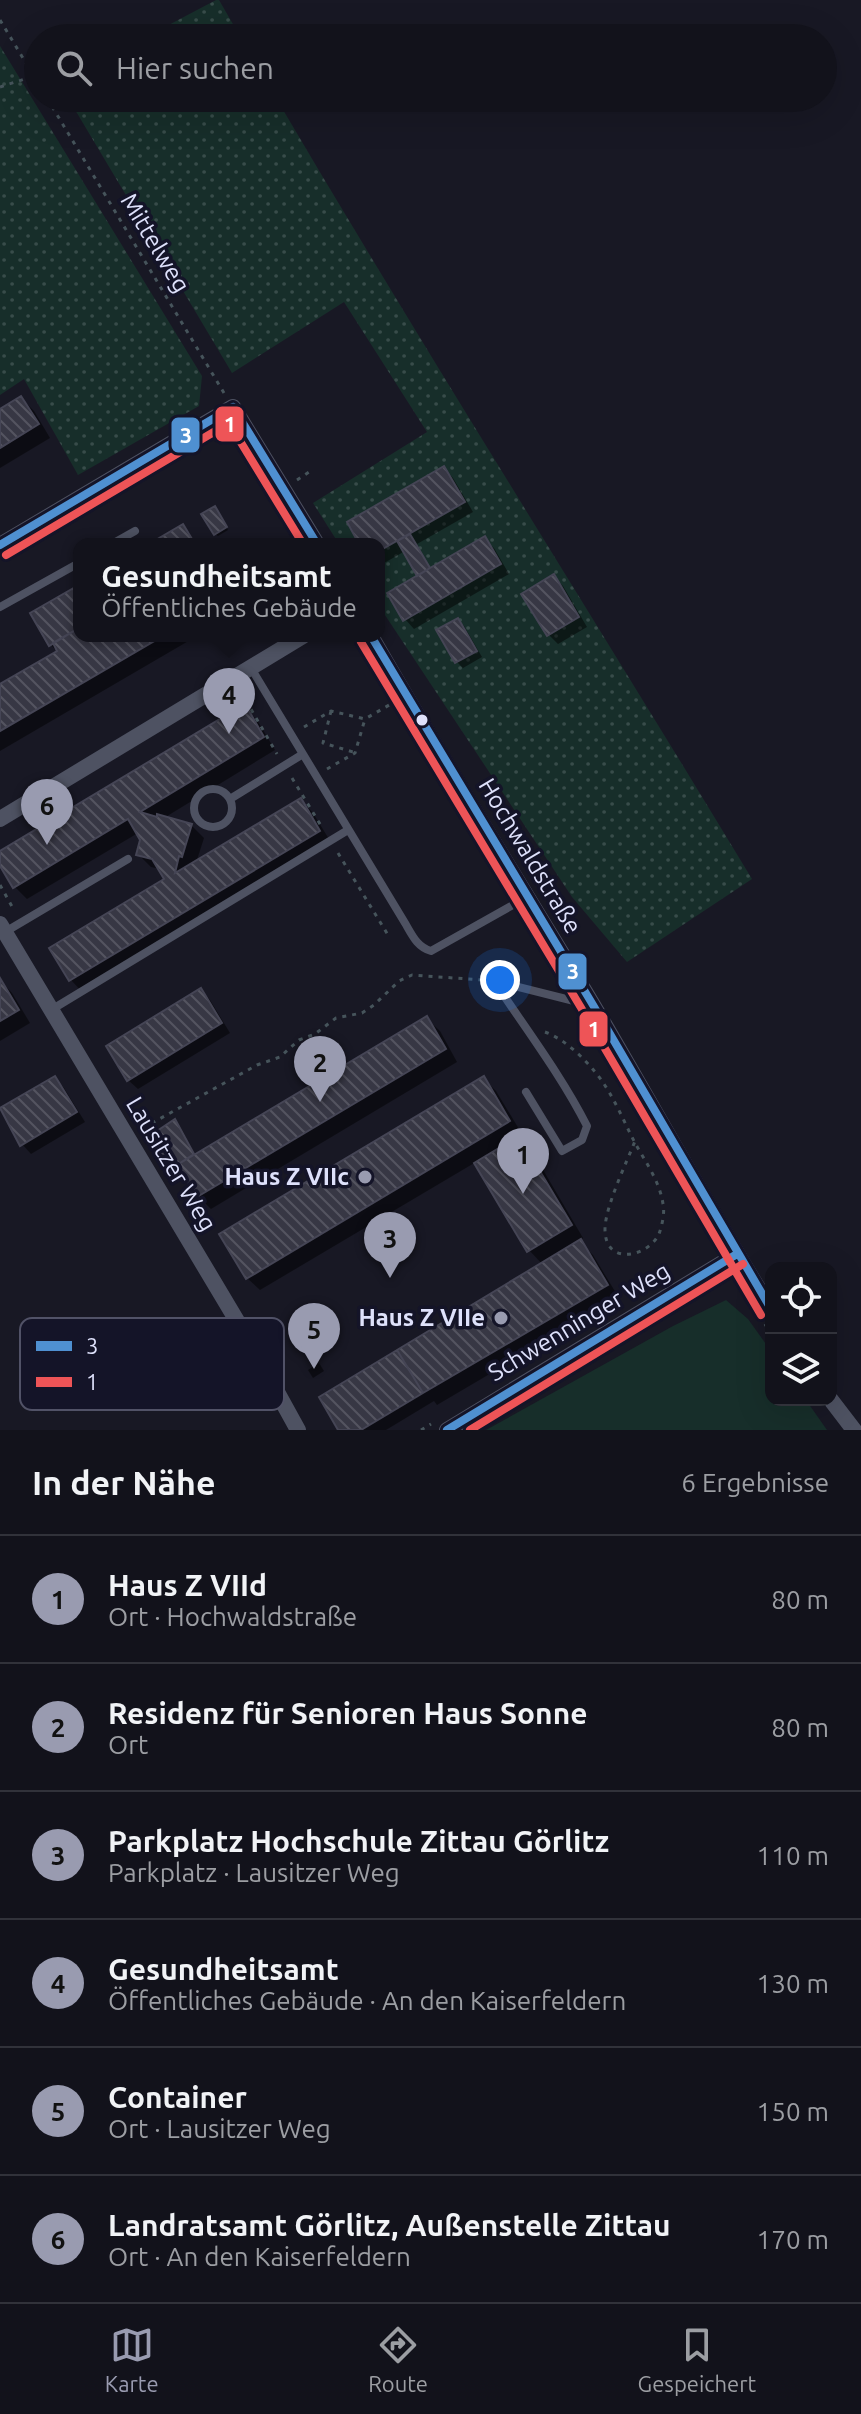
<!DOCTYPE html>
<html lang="de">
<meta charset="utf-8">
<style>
body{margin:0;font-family:Ubuntu,sans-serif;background:#1b1b24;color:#f1f3f6}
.controls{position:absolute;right:24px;bottom:24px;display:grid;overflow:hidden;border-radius:16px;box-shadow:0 8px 32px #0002}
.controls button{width:72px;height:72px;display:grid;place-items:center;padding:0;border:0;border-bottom:2px solid #31323a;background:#12121b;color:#f1f3f6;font:40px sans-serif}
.you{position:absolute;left:500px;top:980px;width:28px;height:28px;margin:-20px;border:6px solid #fff;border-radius:50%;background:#1a73e8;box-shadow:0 0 0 12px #1a73e833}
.badge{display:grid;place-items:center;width:52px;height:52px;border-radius:50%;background:#999bb0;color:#111;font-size:26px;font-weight:700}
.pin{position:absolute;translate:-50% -66px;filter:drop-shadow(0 2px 4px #0008)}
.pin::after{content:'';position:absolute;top:42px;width:28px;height:24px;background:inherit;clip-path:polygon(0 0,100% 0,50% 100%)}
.popup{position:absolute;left:73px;top:538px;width:312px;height:104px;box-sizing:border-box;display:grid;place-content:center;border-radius:16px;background:#12121b;filter:drop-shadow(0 2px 6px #0005);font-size:26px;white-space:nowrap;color:#9c9ea3}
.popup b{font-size:30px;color:#f1f3f6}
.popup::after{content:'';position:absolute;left:50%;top:100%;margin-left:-16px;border:16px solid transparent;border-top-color:#12121b}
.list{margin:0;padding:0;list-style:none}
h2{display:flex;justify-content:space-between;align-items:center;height:104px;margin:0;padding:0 32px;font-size:34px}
h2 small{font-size:26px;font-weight:400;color:#9c9ea3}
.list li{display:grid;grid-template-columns:52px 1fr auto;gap:24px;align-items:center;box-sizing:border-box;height:128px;padding:0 32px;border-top:2px solid #31323a}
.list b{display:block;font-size:30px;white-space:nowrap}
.list p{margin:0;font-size:26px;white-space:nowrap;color:#9c9ea3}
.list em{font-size:26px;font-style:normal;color:#9c9ea3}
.icon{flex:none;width:44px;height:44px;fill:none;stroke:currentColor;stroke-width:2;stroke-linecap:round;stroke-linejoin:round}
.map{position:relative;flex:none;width:861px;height:1430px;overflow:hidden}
.search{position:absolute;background:#12121b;box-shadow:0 8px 32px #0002;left:24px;right:24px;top:24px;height:88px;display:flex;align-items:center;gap:20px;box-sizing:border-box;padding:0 28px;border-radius:44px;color:#9c9ea3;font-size:30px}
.sheet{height:872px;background:#12121b}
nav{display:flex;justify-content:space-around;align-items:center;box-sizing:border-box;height:112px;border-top:2px solid #31323a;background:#12121b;font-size:22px;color:#9c9ea3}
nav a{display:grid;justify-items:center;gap:4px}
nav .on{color:#999bb0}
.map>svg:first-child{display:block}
</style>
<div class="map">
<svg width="861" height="1430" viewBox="0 0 861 1430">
<defs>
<pattern id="grass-dots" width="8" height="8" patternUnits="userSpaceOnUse" patternTransform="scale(2)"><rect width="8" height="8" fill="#172e2a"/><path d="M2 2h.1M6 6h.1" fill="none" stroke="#384c4a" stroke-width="1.8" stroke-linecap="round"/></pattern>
<pattern id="building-back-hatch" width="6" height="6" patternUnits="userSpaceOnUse" patternTransform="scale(2)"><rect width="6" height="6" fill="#373744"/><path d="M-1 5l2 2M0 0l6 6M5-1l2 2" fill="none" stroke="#545460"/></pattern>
</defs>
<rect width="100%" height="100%" fill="#181824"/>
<path fill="url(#grass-dots)" d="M 216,0 L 219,0 L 241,38 L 144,38 Z
M 0,46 L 202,376 L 199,406 L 78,475 L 24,379 L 0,395 Z
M 68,98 L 276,98 C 431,361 594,618 752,879 L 627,962 L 572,897 L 379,606 L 379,544 L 339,544 L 313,503 L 427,432 L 344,302 L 232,373 Z"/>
<path fill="#172e2a" d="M 726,1300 L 748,1319 L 771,1351 L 771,1400 L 806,1400 L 827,1430 L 486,1430 L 673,1326 Z"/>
<path fill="#0007" d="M 21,398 L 34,411 L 50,438 L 0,468 L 0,411 Z
M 444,468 L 453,478 L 473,512 L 417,544 L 431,570 L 484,539 L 494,548 L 509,574 L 414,629 L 405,619 L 419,576 L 405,551 L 379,566 L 379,544 L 362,544 Z
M 217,511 L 228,530 L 218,536 L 215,534 Z
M 554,577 L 563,586 L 587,627 L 558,644 L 549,635 Z
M 79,587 L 79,636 L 197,636 L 0,751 L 0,687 L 59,653 L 50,644 Z
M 458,620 L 464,626 L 482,657 L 463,668 L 457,662 Z
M 245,707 L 257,720 L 275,750 L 164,818 L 191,825 L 204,838 L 196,863 L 301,800 L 313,813 L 332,844 L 83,993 L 71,980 L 167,880 L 160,869 L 151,867 L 138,854 L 142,840 L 138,833 L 27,899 L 15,887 L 0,862 L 0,853 Z
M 0,980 L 12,993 L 30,1023 L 0,1041 Z
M 201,990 L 210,1000 L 230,1033 L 138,1089 L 128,1080 Z
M 427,1019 L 440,1031 L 457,1062 L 211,1209 L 198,1196 L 187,1176 L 182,1179 L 176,1173 L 175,1122 L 181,1128 L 196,1156 Z
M 55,1078 L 64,1088 L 85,1122 L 31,1154 L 22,1144 Z
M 483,1078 L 496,1091 L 522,1134 L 517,1137 L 532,1151 L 583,1238 L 579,1241 L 593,1255 L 619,1298 L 437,1405 L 434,1401 L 386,1430 L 341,1430 L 543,1265 L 529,1250 L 476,1162 L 260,1290 L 247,1278 Z
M 319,1363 L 324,1371 L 313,1378 L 308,1370 Z"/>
<path fill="url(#building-back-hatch)" stroke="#454555" stroke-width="2" d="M 21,396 L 39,424 L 0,448 L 0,409 Z
M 444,466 L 465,502 L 379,551 L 379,544 L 359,544 L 347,522 Z
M 215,506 L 227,527 L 214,535 L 201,514 Z
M 183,524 L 195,544 L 149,544 Z
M 410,534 L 430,568 L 417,576 L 397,541 Z
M 485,536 L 501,564 L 403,621 L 387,593 Z
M 554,574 L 579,617 L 547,636 L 521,594 Z
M 79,585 L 79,628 L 49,646 L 30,613 Z
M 458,618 L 477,651 L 455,663 L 436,630 Z
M 79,628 L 79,636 L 163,636 L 0,731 L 0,684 L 57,651 L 53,643 Z
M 245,704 L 264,737 L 140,812 L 157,817 L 157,814 L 192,824 L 182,857 L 179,856 L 175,873 L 301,798 L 320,831 L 69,981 L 49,948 L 164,879 L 152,859 L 136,855 L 140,840 L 128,819 L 13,888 L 0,866 L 0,851 Z
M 0,978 L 19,1010 L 0,1021 Z
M 201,988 L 222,1023 L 127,1081 L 106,1046 Z
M 427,1016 L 446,1049 L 197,1197 L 177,1165 Z
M 55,1076 L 77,1112 L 20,1146 L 0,1108 Z
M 484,1076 L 510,1121 L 246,1279 L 219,1234 Z
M 175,1119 L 194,1154 L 177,1165 L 181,1170 L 174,1174 L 151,1135 Z
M 519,1136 L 572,1225 L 527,1252 L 474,1163 Z
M 581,1239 L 608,1285 L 423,1393 L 397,1350 Z
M 397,1350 L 423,1393 L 361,1430 L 338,1430 L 319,1397 Z"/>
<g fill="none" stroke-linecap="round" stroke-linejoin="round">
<path stroke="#46545b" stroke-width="3" stroke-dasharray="4 6" stroke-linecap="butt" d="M 0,20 L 38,83
M 0,87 L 34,76
M 47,98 L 224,393
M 297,480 L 309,472
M 241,692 L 277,754
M 331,711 L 323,743 L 353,752
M 304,727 L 331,711 L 365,719 L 391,704
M 327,769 L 355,753 L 365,719
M 292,778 L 323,829
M 338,853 L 388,935
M 0,885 L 14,910
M 545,1032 C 564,1039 583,1057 596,1073 C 613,1094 623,1120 635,1143 C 645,1161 660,1182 663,1204 C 665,1212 662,1226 659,1234 C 648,1257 604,1267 605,1228 C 606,1205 626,1164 635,1141
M 143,1128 L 257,1065 L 280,1057 L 299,1040 L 315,1034 L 336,1018 L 362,1013 L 374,1005 L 399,981 L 412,975 L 482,980
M 765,1324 L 771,1334
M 421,1430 L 431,1424"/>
<path stroke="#4e5262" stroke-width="8" d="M 112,544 L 135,531
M 0,607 L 79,563
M 251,668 L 405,923 C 412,935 417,947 431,951 L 527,897
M194 808a19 19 0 1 1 38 0a19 19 0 1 1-38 0Z
M 230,799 L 303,754
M 5,932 L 128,859
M 494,981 C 526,1029 561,1075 587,1126 L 582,1140 L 562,1151 L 526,1092
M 495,981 L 590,1005
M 51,1010 L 348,830"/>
<path stroke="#4e5262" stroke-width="16" d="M 0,545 L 233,407 L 317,544
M 371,636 C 442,761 519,882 593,1005 C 653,1106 708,1209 771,1309
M 0,819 L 303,636
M 0,924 L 249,1341 L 298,1430
M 831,1400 L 854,1430
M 447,1430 L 737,1254"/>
<defs>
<path id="bus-1" d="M 0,545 L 233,407 L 317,544
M 371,636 L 593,1005 L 771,1309
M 447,1430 L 737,1254"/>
<path id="bus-2" d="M 6,555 L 229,423 L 303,544
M 361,642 L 583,1011 L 761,1315
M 470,1430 L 743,1264"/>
</defs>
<use href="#bus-1" stroke="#141428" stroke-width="14"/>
<use href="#bus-2" stroke="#141428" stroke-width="14"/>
<use href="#bus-1" stroke="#4f90d1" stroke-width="8"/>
<use href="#bus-2" stroke="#ee5457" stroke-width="8"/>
</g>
<circle fill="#dee1fb" stroke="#141428" stroke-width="3" cx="422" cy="720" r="7"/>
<g fill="#999bb0" stroke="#141428" stroke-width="3">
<circle cx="365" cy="1177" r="8"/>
<circle cx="501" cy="1318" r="8"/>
</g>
<g text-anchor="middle" stroke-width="7" stroke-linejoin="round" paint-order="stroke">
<g font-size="24" fill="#dee1fb" stroke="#141428">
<text transform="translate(155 243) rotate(59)" y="8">Mittelweg</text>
<text transform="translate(530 856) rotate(59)" y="8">Hochwaldstraße</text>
<text transform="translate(171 1164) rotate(59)" y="8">Lausitzer Weg</text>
<text transform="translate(579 1322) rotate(-31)" y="8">Schwenninger Weg</text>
</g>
<g font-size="24" font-weight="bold" fill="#dee1fb" stroke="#141428" text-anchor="end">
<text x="349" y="1185">Haus Z VIIc</text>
<text x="485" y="1326">Haus Z VIIe</text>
</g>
</g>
<rect x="20" y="1318" width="264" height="92" rx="12" fill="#141428" stroke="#515267" stroke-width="2"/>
<rect x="36" y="1341" width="36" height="10" fill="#4f90d1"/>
<rect x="36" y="1377" width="36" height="10" fill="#ee5457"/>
<g font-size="22" fill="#dee1fb">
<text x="86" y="1354">3</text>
<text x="86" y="1390">1</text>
</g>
<g stroke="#141428" stroke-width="3">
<rect x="214" y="405" width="31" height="38" rx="8" fill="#ee5457"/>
<rect x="170" y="416" width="31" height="38" rx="8" fill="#4f90d1"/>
<rect x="557" y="952" width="31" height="39" rx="8" fill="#4f90d1"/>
<rect x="578" y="1010" width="31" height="38" rx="8" fill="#ee5457"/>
</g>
<g font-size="22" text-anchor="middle" font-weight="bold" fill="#fff">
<text x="230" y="432">1</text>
<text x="186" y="443">3</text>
<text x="573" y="979">3</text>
<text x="594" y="1037">1</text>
</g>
</svg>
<div class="controls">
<button><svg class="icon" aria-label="locate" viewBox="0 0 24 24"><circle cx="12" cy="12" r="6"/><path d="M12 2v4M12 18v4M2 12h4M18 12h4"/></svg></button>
<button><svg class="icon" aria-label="layers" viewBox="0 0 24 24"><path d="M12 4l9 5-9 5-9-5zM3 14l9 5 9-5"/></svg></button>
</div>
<div class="you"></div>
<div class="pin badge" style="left:523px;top:1194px">1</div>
<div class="pin badge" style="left:320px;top:1102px">2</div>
<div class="pin badge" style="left:390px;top:1278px">3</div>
<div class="pin badge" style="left:229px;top:734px">4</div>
<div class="popup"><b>Gesundheitsamt</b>Öffentliches Gebäude</div>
<div class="pin badge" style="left:314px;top:1369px">5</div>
<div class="pin badge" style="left:47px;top:845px">6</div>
<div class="search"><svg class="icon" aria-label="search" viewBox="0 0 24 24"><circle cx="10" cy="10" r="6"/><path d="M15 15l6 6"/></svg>Hier suchen</div>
</div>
<section class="sheet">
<h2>In der Nähe<small>6 Ergebnisse</small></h2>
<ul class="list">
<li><span class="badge">1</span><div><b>Haus Z VIId</b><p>Ort · Hochwaldstraße</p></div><em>80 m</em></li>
<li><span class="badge">2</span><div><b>Residenz für Senioren Haus Sonne</b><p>Ort</p></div><em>80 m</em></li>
<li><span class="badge">3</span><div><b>Parkplatz Hochschule Zittau Görlitz</b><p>Parkplatz · Lausitzer Weg</p></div><em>110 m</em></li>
<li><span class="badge">4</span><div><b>Gesundheitsamt</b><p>Öffentliches Gebäude · An den Kaiserfeldern</p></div><em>130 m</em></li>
<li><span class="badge">5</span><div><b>Container</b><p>Ort · Lausitzer Weg</p></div><em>150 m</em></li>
<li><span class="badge">6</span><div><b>Landratsamt Görlitz, Außenstelle Zittau</b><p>Ort · An den Kaiserfeldern</p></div><em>170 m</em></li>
</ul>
</section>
<nav>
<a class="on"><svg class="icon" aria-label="map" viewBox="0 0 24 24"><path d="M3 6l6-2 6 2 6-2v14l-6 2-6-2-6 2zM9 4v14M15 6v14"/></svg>Karte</a>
<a><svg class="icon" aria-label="directions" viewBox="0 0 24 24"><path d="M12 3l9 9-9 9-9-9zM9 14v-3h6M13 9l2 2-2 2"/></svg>Route</a>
<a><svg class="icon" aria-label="saved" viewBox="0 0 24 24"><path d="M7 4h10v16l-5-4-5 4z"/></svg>Gespeichert</a>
</nav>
